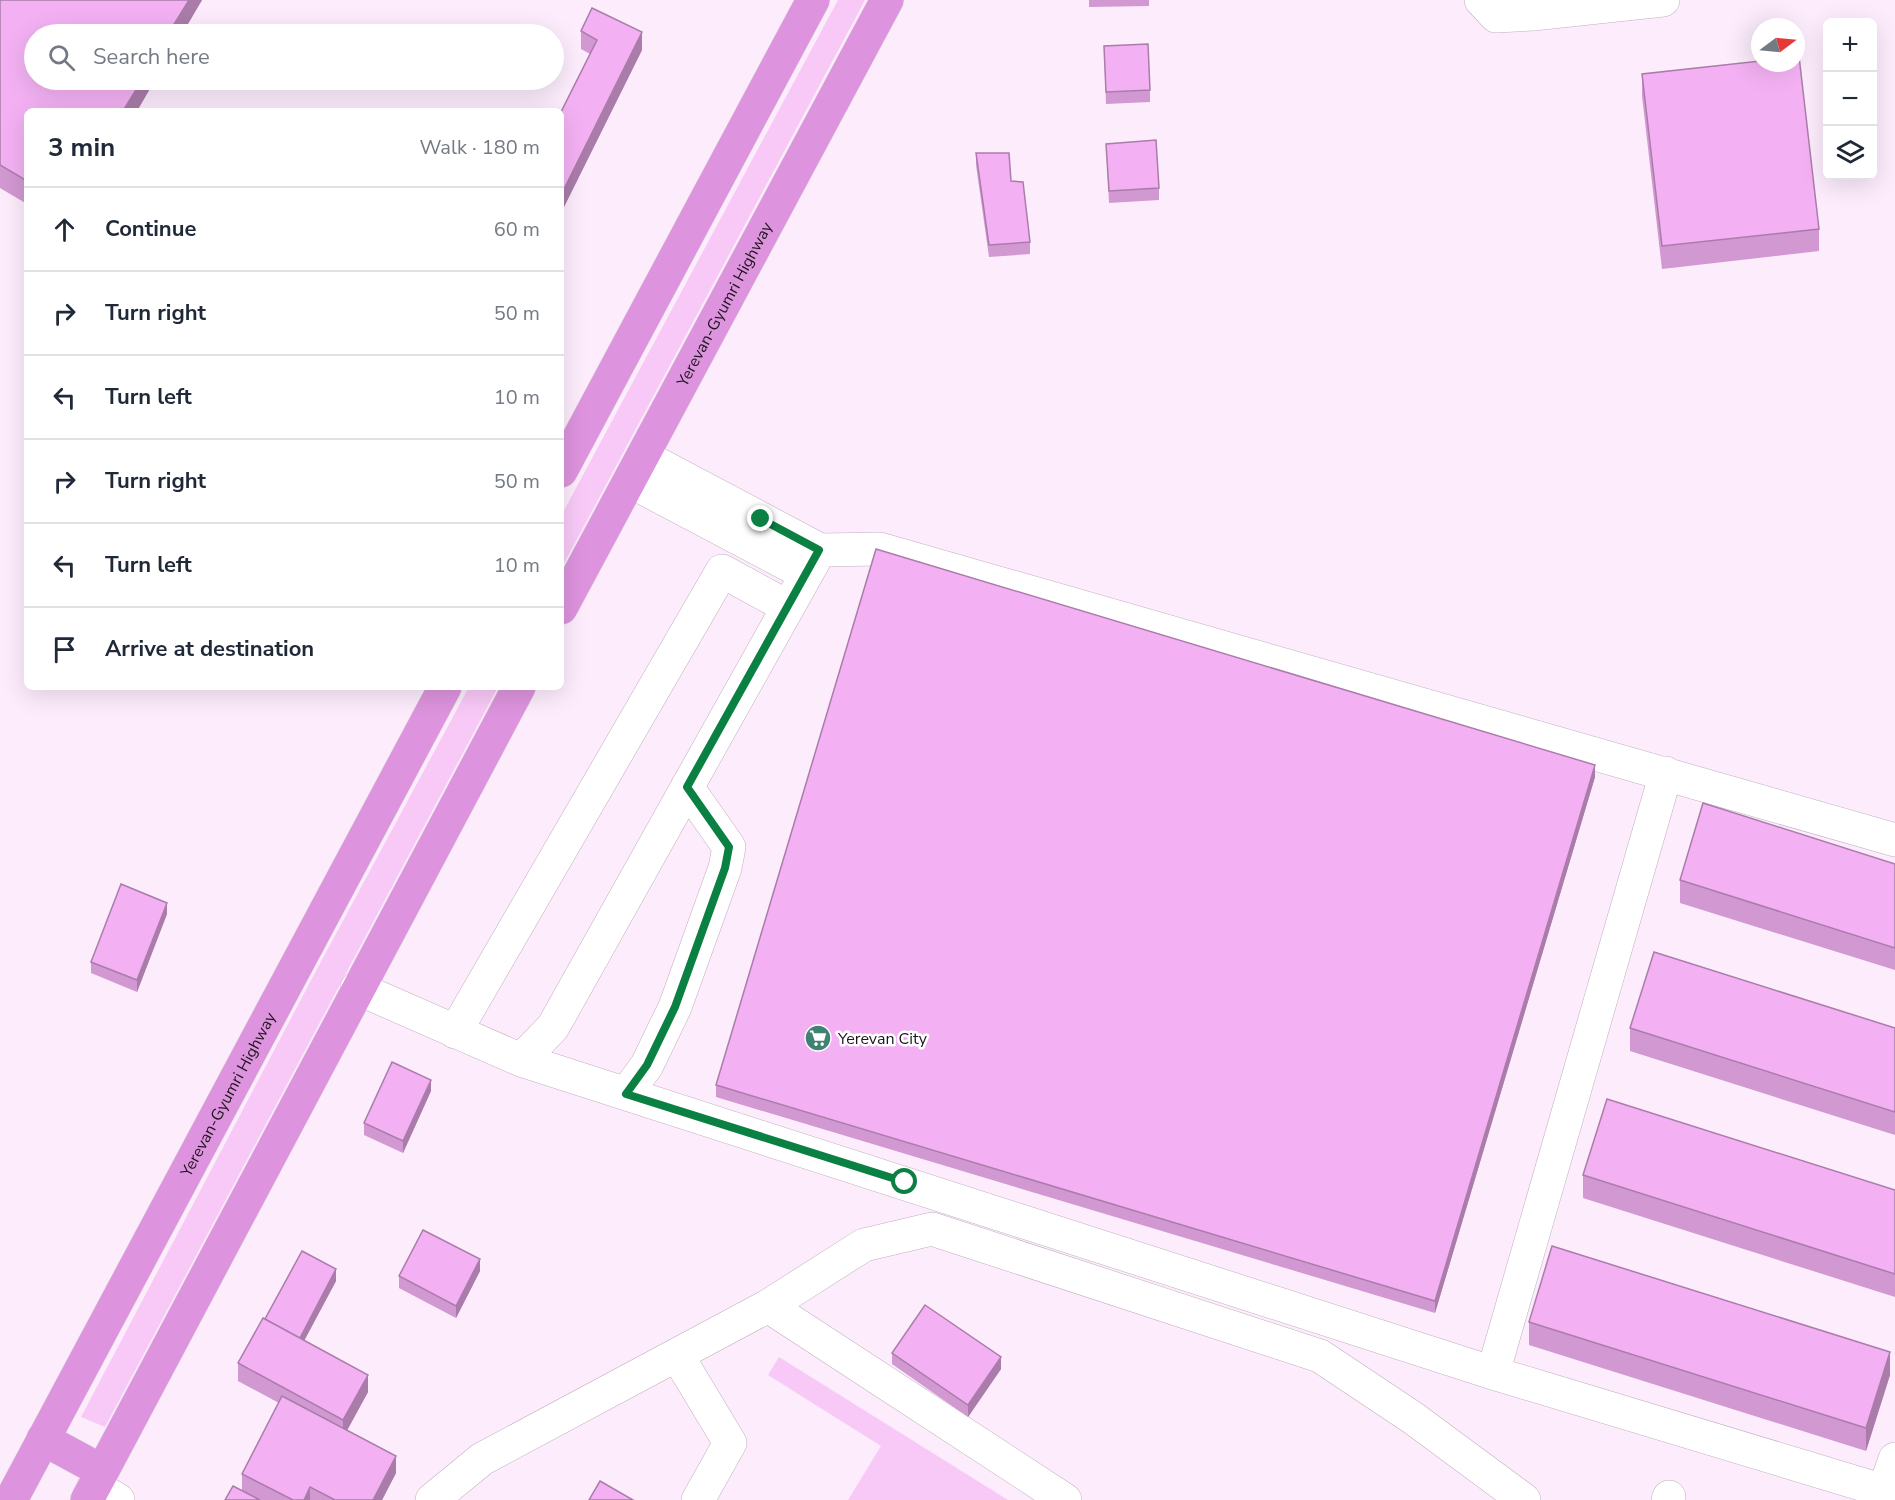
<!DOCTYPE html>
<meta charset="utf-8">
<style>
body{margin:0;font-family:"Nunito Sans",sans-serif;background:#f2f2f3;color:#1f2937}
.controls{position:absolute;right:18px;top:18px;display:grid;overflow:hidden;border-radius:9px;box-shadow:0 6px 24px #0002}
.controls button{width:54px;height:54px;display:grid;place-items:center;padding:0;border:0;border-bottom:2px solid #e0e1e3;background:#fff;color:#1f2937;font:30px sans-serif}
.compass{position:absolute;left:1751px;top:18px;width:54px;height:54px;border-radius:50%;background:#fff;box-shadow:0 6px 24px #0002;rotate:74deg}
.stop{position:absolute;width:18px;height:18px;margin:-14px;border:4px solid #0b8043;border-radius:50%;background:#fff}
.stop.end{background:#0b8043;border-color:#fff;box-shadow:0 2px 6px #0008}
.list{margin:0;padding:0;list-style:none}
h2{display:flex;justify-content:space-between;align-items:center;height:78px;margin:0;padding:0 24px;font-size:26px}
h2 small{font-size:20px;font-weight:400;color:#747a83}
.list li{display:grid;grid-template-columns:39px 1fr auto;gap:18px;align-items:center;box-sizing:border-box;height:84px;padding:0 24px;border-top:2px solid #e0e1e3}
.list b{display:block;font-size:22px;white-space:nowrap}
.list em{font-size:20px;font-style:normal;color:#747a83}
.icon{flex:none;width:33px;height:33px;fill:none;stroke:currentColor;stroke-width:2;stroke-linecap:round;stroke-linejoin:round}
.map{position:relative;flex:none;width:1895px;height:1500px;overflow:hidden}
.search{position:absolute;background:#fff;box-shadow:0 6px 24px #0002;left:24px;top:24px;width:540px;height:66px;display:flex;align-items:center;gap:15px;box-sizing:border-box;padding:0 21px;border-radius:33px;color:#747a83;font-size:22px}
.panel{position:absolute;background:#fff;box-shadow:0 6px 24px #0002;left:24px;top:108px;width:540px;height:582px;border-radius:9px}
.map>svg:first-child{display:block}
</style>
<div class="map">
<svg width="1895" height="1500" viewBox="0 0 1895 1500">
<rect width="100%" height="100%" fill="#fcecfc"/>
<path fill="#f8c9f7" d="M 838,0 L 865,0 L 561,569 L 561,516 Z
M 469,687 L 498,687 L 105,1427 L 81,1417 L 317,969 Z
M 779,1357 L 1008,1500 L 848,1500 L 881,1446 L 768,1375 Z"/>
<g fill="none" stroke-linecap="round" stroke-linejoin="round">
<defs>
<path id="minor" d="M 1481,0 L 1496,16 L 1533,14 L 1663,0
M 630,481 L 806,574
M 820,550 L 880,549 L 1895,840
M 357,988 L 521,1060 L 1493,1373 L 1884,1491 L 1895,1459
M 455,1032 L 722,571 L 788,607
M 521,1060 L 553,1027 L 820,550 L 643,456
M 626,1094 L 647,1065 L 675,1007 L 725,868 L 729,847 L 687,787
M 768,1306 L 1065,1500
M 677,1355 L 730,1443 L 698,1500
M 1493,1373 L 1666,773
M 94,1486 L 118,1500
M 432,1500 L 482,1459 L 768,1306 L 864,1245 L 932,1229 L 1320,1356 L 1413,1418 L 1524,1500
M 1668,1500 L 1669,1497"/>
<g id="highway">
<path d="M 561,471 L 813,0"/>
<path id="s1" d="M 561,608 L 887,0"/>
<path d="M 43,1439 L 102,1471"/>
<path id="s2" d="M 11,1500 L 445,687"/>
<path d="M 87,1500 L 519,687"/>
</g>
</defs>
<use href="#minor" stroke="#c0b0bf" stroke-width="34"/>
<use href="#highway" stroke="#dbdadb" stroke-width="34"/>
<use href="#minor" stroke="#fff" stroke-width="33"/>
<use href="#highway" stroke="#dd93dd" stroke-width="33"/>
</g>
<path fill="#d198d1" d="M 0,0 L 202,0 L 182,34 L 34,34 L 34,80 L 155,80 L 137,111 L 27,111 L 27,204 L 0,188 Z
M 1089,0 L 1149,0 L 1149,6 L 1089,7 Z
M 581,31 L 642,50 L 563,209 L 561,208 L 561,112 L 590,54 L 581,49 Z
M 1104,46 L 1150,90 L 1150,102 L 1106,104 Z
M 1642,74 L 1819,229 L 1819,251 L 1662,269 L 1642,96 Z
M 1106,144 L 1159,188 L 1159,200 L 1109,203 Z
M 976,153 L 1011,181 L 1030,242 L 1030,254 L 989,257 L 976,165 Z
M 1595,777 L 1435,1313 L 716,1097 L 716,1085 Z
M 1895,864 L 1895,970 L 1680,903 L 1680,880 Z
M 167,914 L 137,992 L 91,973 L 91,962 Z
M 1630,1028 L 1895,1028 L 1895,1135 L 1630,1051 Z
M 431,1091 L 403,1153 L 364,1135 L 364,1123 Z
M 1583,1175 L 1895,1190 L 1895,1297 L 1583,1198 Z
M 480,1271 L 456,1318 L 399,1288 L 399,1276 Z
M 336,1281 L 304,1341 L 368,1392 L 347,1430 L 396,1473 L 382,1500 L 225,1500 L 242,1491 L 242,1474 L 279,1403 L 238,1381 L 238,1363 L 265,1319 Z
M 1529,1322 L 1890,1375 L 1866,1451 L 1529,1345 Z
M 892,1353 L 1001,1369 L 968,1417 L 892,1364 Z"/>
<path fill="#aa7caa" d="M 189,0 L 202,0 L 182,34 L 168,34 Z
M 642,32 L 642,50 L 563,209 L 563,191 Z
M 142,80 L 155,80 L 137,111 L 123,111 Z
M 1595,765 L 1595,777 L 1435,1313 L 1435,1301 Z
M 167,903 L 167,914 L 137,992 L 137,980 Z
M 431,1080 L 431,1091 L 403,1153 L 403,1141 Z
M 480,1259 L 480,1271 L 456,1318 L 456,1306 Z
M 336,1269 L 336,1281 L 297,1354 L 297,1343 Z
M 1890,1352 L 1890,1375 L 1866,1451 L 1866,1428 Z
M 1001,1357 L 1001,1369 L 968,1417 L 968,1405 Z
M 368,1375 L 368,1392 L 343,1438 L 343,1420 Z
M 396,1456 L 396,1473 L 382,1500 L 373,1500 Z
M 310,1487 L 310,1500 L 304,1500 Z"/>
<path fill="#f3b1f3" stroke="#aa7caa" stroke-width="1.5" d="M 0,0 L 189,0 L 168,34 L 34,34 L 34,80 L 142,80 L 123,111 L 27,111 L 27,181 L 0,165 Z
M 592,8 L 642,32 L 563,191 L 561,190 L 561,112 L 597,40 L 581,31 Z
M 1148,44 L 1150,90 L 1106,92 L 1104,46 Z
M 1799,56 L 1819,229 L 1662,246 L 1642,74 L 1760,61 L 1760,63 L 1796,63 L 1796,57 Z
M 1156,140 L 1159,188 L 1109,191 L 1106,144 Z
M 976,153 L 1009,153 L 1011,181 L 1023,182 L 1030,242 L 989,245 Z
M 876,549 L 1595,765 L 1435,1301 L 716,1085 Z
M 1703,803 L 1895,864 L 1895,948 L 1680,880 Z
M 121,884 L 167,903 L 137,980 L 91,962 Z
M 1654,952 L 1895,1028 L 1895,1112 L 1630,1028 Z
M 392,1062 L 431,1080 L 403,1141 L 364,1123 Z
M 1607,1099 L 1895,1190 L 1895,1274 L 1583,1175 Z
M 423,1230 L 480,1259 L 456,1306 L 399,1276 Z
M 1552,1246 L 1890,1352 L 1866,1428 L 1529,1322 Z
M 302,1251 L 336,1269 L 300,1338 L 265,1319 Z
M 925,1305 L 1001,1357 L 968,1405 L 892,1353 Z
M 263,1318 L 368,1375 L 343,1420 L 238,1363 Z
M 282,1396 L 396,1456 L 373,1500 L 335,1500 L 310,1487 L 304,1500 L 293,1500 L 242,1474 Z
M 600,1481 L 633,1500 L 589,1500 Z
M 233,1486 L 260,1500 L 225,1500 Z"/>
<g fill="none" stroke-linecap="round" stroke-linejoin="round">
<path stroke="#0b8043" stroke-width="8" d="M 761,519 L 819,550 L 687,787 L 729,847 L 725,868 L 675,1007 L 647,1065 L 626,1094 L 905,1182"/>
</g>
<defs>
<symbol id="supermarket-disc" viewBox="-11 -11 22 22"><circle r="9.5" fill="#3f8172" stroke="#fff"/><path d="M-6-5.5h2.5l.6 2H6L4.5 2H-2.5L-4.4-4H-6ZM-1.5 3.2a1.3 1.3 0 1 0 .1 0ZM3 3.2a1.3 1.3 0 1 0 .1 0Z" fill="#fff"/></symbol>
</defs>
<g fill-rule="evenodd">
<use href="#supermarket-disc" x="803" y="1023" width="30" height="30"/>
</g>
<g text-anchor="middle" stroke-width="5" stroke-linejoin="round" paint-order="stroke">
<g font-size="16" fill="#1c161c" stroke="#fff">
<text dy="6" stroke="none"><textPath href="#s1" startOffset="345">Yerevan-Gyumri Highway</textPath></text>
<text dy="6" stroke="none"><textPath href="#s2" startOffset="460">Yerevan-Gyumri Highway</textPath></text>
</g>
<g font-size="16" fill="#1c161c" stroke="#fff" text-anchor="start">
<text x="838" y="1044">Yerevan City</text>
</g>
</g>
</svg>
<div class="controls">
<button>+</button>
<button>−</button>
<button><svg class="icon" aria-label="layers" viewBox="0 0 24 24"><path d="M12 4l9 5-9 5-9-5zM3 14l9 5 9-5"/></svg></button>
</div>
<svg class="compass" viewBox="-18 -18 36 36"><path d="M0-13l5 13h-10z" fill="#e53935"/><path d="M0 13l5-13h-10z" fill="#747a83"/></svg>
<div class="stop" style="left:905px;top:1182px"></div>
<div class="stop end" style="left:761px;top:519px"></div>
<div class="search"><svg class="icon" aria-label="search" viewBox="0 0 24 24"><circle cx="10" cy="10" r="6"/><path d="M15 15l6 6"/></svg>Search here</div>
<section class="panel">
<h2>3 min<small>Walk · 180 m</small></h2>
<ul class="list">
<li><svg class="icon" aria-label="ahead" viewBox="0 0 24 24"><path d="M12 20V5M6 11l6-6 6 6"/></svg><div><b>Continue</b></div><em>60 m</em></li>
<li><svg class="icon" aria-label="right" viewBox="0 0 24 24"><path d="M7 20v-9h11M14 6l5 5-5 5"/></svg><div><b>Turn right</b></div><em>50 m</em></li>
<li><svg class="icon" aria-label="left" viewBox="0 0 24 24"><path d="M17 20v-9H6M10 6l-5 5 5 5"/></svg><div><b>Turn left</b></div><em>10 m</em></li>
<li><svg class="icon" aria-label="right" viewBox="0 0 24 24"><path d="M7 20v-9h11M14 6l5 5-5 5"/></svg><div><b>Turn right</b></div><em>50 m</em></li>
<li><svg class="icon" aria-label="left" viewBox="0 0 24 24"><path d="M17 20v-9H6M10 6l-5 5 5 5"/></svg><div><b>Turn left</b></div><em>10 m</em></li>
<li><svg class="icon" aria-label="arrive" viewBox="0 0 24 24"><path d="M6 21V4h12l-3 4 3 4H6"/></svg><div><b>Arrive at destination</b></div></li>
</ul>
</section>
</div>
